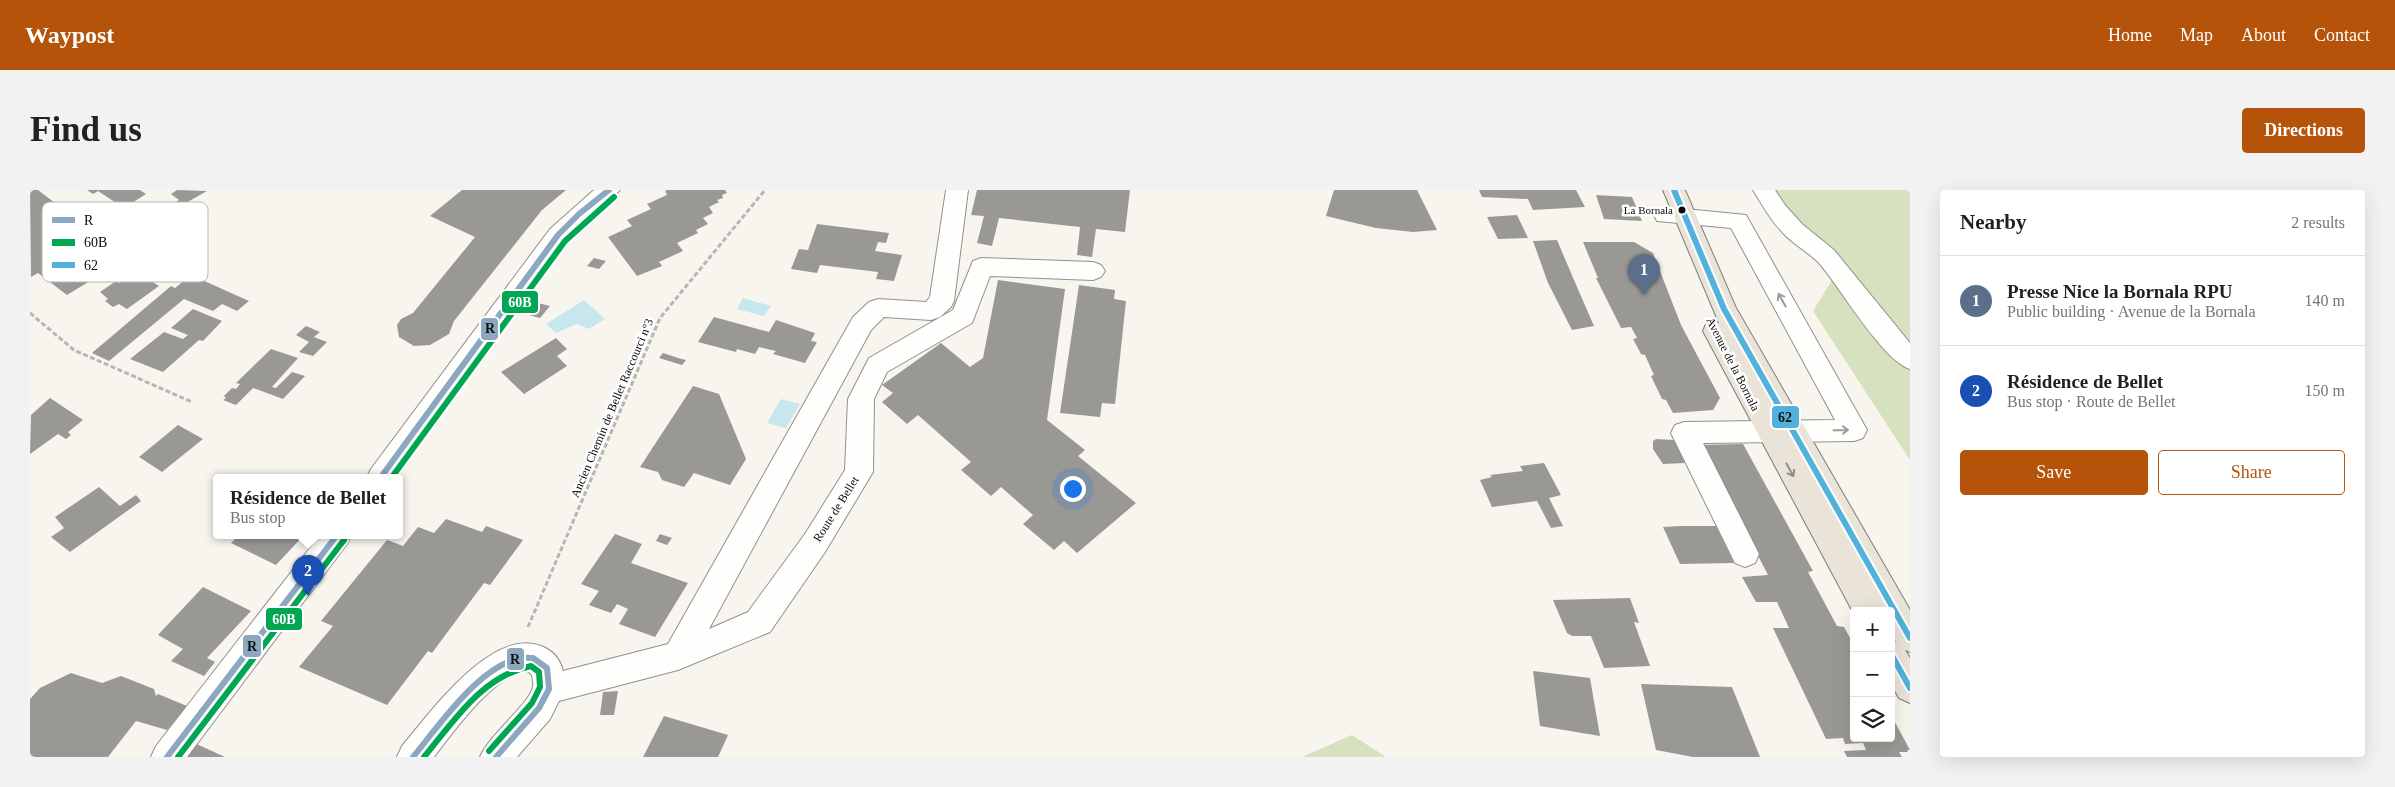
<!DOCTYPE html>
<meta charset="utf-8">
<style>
body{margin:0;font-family:"Times New Roman",serif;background:#f2f2f2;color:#202124}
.controls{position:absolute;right:15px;bottom:15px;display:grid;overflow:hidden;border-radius:5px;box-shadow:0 5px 20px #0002}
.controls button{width:45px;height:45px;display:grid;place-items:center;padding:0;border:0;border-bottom:1px solid #e0e0e0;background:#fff;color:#202124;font:25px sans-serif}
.you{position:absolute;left:1042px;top:298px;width:18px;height:18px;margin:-12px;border:4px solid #fff;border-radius:50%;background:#1a73e8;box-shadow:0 0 0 8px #1a73e833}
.badge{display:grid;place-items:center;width:32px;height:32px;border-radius:50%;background:#b45309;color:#fff;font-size:16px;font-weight:700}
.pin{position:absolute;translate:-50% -41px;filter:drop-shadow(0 1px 2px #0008)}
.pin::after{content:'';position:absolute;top:26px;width:18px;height:15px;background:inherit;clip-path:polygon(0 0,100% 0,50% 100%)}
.popup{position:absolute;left:183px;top:284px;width:190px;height:65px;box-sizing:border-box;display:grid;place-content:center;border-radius:5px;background:#fff;filter:drop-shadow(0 1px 4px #0005);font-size:16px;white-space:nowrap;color:#757577}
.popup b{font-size:19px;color:#202124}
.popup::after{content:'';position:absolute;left:50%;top:100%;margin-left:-10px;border:10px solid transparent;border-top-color:#fff}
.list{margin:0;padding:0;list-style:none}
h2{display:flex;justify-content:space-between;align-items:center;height:65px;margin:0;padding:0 20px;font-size:21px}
h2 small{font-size:16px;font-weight:400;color:#757577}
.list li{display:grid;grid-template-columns:32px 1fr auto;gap:15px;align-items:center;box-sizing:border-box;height:90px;padding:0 20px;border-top:1px solid #e0e0e0}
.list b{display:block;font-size:19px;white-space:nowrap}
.list p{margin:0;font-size:16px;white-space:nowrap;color:#757577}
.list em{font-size:16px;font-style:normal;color:#757577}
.actions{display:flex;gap:10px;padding:15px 20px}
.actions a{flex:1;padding:11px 0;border:1px solid #b45309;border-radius:5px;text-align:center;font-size:18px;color:#b45309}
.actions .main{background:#b45309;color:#fff}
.icon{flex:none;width:28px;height:28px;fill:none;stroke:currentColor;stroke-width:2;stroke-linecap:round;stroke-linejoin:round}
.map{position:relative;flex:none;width:1880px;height:567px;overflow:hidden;border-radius:5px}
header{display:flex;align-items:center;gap:30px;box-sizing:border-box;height:70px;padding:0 25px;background:#b45309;color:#fff}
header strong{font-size:24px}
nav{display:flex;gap:28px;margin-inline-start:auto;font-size:18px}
.intro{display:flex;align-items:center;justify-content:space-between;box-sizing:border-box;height:120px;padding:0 30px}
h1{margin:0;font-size:35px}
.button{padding:12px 22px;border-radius:5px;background:#b45309;color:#fff;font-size:18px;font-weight:700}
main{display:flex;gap:30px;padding:0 30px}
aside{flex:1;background:#fff;border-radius:5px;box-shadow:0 5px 20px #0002}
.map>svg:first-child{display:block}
</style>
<header>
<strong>Waypost</strong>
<nav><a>Home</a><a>Map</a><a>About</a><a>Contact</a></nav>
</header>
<div class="intro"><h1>Find us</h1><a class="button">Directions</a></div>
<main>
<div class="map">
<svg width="1880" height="567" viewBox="0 0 1880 567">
<rect width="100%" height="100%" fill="#f8f5ee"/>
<path fill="#d5e1bf" d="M 1734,0 L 1880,0 L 1880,270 L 1783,121 L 1802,90 L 1796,66 Z
M 1322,545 L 1356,567 L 1272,567 Z"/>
<path fill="#c8e6ee" d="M 713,108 L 741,116 L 734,126 L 707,119 Z
M 554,110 L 575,129 L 559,139 L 547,134 L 526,143 L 516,134 Z
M 751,209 L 770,214 L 756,238 L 737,233 Z"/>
<path fill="#9a9894" d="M 0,0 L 8,0 L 70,47 L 69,48 L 96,69 L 37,105 L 8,83 L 1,87 Z
M 57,0 L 110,0 L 116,4 L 94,18 L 68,1 L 63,4 Z
M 147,0 L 177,1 L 154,14 L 159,19 L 139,32 L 127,23 L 149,10 L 141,4 Z
M 432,0 L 536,0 L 512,20 L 424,131 L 419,144 L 400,155 L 384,156 L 369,147 L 367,135 L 371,129 L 383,123 L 445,47 L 400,26 Z
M 637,0 L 695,0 L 697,3 L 692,5 L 693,8 L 687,10 L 689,12 L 679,17 L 683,23 L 673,28 L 678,34 L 666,40 L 668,43 L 647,53 L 653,61 L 629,72 L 632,76 L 607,86 L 578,47 L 602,36 L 597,30 L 621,19 L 617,14 L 637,5 L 635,1 Z
M 947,0 L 1100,0 L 1095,42 L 1066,39 L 1062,67 L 1047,65 L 1050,37 L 969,28 L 962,56 L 947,53 L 954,26 L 941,25 Z
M 1304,0 L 1387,0 L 1407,40 L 1383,42 L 1346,38 L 1296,26 Z
M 1449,0 L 1546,0 L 1555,17 L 1503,20 L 1498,9 L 1452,7 Z
M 1566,5 L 1602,7 L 1612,31 L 1574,29 Z
M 1487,25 L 1498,48 L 1468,49 L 1457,27 Z
M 787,34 L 859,43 L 856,53 L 848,52 L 845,61 L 872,65 L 864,91 L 846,89 L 848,82 L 790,75 L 787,83 L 761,79 L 769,59 L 778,60 Z
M 1527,50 L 1544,90 L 1564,136 L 1542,140 L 1518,93 L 1503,51 Z
M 1553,52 L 1604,52 L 1623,63 L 1651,135 L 1690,208 L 1683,220 L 1643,223 L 1636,210 L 1632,209 L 1621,186 L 1624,185 L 1615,165 L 1611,164 L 1603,149 L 1607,148 L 1601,137 L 1591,138 L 1566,88 L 1568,88 Z
M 564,68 L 576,71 L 569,79 L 557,76 Z
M 105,81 L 129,96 L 97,119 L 89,114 L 83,117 L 75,111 L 78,109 L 70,102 L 86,91 L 89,93 Z
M 161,85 L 219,111 L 207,121 L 192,114 L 183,121 L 154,109 L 79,171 L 62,163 L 141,96 L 145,98 Z
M 968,90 L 1035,99 L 1017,230 L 1055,260 L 1048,266 L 1106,313 L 1047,363 L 1034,351 L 1024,360 L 993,334 L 1003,325 L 971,297 L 961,306 L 931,280 L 941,272 L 888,225 L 877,234 L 852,212 L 863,203 L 852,195 L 911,153 L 940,177 L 953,168 Z
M 1049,95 L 1085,100 L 1084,109 L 1096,111 L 1085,214 L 1072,213 L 1070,227 L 1030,223 Z
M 496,110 L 520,116 L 510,128 L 487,122 Z
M 163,119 L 192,131 L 173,151 L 169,150 L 133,182 L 100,169 L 134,142 L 153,149 L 158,145 L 141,138 Z
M 684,127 L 739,142 L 746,130 L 785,143 L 781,151 L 787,152 L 775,173 L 743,164 L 746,161 L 729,157 L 725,164 L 707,159 L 706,162 L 668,152 Z
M 276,136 L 290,142 L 284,147 L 297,152 L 283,166 L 269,162 L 279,152 L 266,145 Z
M 526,148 L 537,159 L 527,166 L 537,176 L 494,204 L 471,182 Z
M 241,159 L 268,168 L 242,197 L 246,198 L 262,182 L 275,186 L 253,209 L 223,198 L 206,215 L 193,210 L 196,208 L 194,206 L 202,198 L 206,199 L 210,194 L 206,193 Z
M 633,163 L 648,168 L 656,170 L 652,175 L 629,168 Z
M 663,196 L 689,204 L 716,269 L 700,295 L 664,283 L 654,297 L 632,290 L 628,282 L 610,277 Z
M 20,208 L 53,230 L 38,242 L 41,245 L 36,249 L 28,244 L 0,264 L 1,225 Z
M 148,235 L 173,249 L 132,282 L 109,267 Z
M 1626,249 L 1644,250 L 1655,273 L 1633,274 L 1623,259 L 1623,251 Z
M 1713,254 L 1783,381 L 1778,382 L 1807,436 L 1814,437 L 1824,455 L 1824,548 L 1861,548 L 1861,525 L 1880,560 L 1877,560 L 1878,562 L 1869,562 L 1872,567 L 1817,567 L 1814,561 L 1836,560 L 1833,553 L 1815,554 L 1813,548 L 1796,549 L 1743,438 L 1759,438 L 1747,412 L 1726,412 L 1712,387 L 1738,385 L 1689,290 L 1665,255 Z
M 1514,273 L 1531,305 L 1519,308 L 1533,336 L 1521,338 L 1507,311 L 1462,317 L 1450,290 L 1462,287 L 1460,285 L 1493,281 L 1490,276 Z
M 69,297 L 90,316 L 106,305 L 111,311 L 40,362 L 21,347 L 34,338 L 25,327 Z
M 416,329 L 452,342 L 456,336 L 493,350 L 460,395 L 454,393 L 402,463 L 398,461 L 357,515 L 269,477 L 303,436 L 291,431 L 357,350 L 373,356 L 388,337 L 404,343 Z
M 1651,336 L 1686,336 L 1704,373 L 1650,374 L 1633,337 Z
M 585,344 L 612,354 L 601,373 L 658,393 L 625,447 L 589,434 L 598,419 L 587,414 L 581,423 L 559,415 L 569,401 L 551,394 Z
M 630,344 L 642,348 L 637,355 L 626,351 Z
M 209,345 L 216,348 L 220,345 L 274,345 L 246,375 L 201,353 Z
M 173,397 L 221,421 L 177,468 L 185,472 L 174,486 L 141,471 L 153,459 L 128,445 Z
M 1600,408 L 1609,433 L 1604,432 L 1620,476 L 1574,478 L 1561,446 L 1542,446 L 1537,443 L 1523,410 Z
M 1503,481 L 1560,488 L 1570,546 L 1510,536 Z
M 41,483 L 72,493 L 91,486 L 124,499 L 126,506 L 128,504 L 157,516 L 137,540 L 106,531 L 78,567 L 0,567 L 0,509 L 10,498 Z
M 1611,494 L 1702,497 L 1730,567 L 1663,567 L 1626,560 Z
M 588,501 L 584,525 L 570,525 L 573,502 Z
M 634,526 L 698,545 L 688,567 L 613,567 Z
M 160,551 L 195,567 L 147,567 Z"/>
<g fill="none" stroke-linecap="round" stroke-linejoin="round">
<defs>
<path id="minor" d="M 564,0 L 590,0 L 536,51 L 366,287 L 337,287 L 341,279 L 520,39 Z
M 916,0 L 938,0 L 924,111 L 921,117 L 910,127 L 901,130 L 854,127 L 841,140 L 679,439 L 718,422 L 775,344 L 815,280 L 818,209 L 839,168 L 923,120 L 943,71 L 951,68 L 1063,72 L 1071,75 L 1075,81 L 1071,87 L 1063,90 L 960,86 L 942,133 L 857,182 L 844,209 L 843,282 L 795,362 L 740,442 L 648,480 L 529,511 L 520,529 L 487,567 L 450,567 C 459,545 500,513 503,497 C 504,493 502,488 502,485 L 498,481 C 464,484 424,541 404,567 L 367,567 L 372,556 C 400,523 461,437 511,456 C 522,460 530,469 533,481 L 638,454 L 823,127 L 839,112 L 848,109 L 896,112 L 900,107 Z
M 1723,0 L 1745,0 L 1755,15 L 1772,34 L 1804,60 L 1880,153 L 1880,179 C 1852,170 1810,97 1789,73 C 1779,63 1766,56 1756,46 C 1742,33 1733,16 1723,0 Z
M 1635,17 L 1716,25 L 1837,240 L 1833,248 L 1824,251 L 1673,253 L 1729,364 L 1725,373 L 1715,377 L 1705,373 L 1641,243 L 1645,235 L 1654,232 L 1805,230 L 1701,38 L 1627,31 L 1624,25 L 1627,19 Z
M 290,345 L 321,345 L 317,354 L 157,567 L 121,567 L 126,556 Z"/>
<path id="major" d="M 1633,0 L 1655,0 L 1706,118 L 1880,420 L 1880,462 L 1875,460 L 1880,468 L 1880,513 L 1869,508 L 1861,494 L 1861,450 L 1866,452 L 1861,443 L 1861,421 L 1824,421 L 1824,424 L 1673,141 L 1676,134 L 1685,132 L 1689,133 Z"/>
</defs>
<use href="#minor" stroke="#91908d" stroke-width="2"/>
<use href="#major" stroke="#7e7d7a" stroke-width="2"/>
<path stroke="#b7b6b5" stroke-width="3" stroke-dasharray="5 2.5" stroke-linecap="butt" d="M 0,123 L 44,160 L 162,212
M 498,437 L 630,128 L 735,0"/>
<use href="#minor" fill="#fefefc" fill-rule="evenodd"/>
<use href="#major" fill="#e9e3d8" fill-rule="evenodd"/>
<defs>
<path id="bus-1" d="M 351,287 L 528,45 L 549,24 L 579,0
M 137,567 L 307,345
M 383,567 C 409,536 458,462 503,468 L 517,478 L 519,499 L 509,518 L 466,567"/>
<path id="bus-2" d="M 362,287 L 535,51 L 584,7
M 148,567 L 314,350
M 394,567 C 424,531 452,486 501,476 L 509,482 L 510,497 L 502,513 L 459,561"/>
<path id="bus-3" d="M 1644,0 L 1694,119 L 1880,448
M 1861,464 L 1880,498"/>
</defs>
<use href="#bus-1" stroke="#fff" stroke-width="10"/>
<use href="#bus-2" stroke="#fff" stroke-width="10"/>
<use href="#bus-3" stroke="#fff" stroke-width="10"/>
<use href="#bus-1" stroke="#8ca7c0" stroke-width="6"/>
<use href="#bus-2" stroke="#00a651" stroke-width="6"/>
<use href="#bus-3" stroke="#53b2db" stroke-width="6"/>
</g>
<defs><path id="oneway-shaft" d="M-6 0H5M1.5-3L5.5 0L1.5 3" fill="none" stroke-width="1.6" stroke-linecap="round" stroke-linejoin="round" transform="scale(1.25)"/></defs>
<g stroke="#9c9c9b">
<use href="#oneway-shaft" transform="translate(1752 110) rotate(-119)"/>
<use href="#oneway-shaft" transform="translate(1811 240) rotate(-1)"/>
</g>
<use stroke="#908c86" href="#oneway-shaft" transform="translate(1760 280) rotate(61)"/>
<circle fill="#0a0a0a" stroke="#fff" stroke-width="2" cx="1652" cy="20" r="4.5"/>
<g text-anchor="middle" stroke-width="5" stroke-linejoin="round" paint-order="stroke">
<g font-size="11" fill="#0a0a0a" stroke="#fff" text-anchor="end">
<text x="1643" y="24">La Bornala</text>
</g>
<g font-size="12" fill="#0a0a0a" stroke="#fff">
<text transform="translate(1703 174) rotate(63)" y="4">Avenue de la Bornala</text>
<text transform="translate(582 218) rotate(-67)" y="4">Ancien Chemin de Bellet Raccourci n°3</text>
<text transform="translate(806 319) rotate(-58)" y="4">Route de Bellet</text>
</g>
</g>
<rect x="12" y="12" width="166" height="80" rx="8" fill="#fff" stroke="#b6b6b6" stroke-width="1"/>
<rect x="22" y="27" width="23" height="6" fill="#8ca7c0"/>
<rect x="22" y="49" width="23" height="7" fill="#00a651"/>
<rect x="22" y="72" width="23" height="6" fill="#53b2db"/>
<g font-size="14" fill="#0a0a0a">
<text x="54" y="35">R</text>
<text x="54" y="57">60B</text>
<text x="54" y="80">62</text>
</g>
<g stroke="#fff" stroke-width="2">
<rect x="471" y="100" width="38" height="24" rx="5" fill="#00a651"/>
<rect x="450" y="127" width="19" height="24" rx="5" fill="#8ca7c0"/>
<rect x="1741" y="215" width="29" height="24" rx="5" fill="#53b2db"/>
<rect x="235" y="417" width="38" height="24" rx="5" fill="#00a651"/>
<rect x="212" y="444" width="20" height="24" rx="5" fill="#8ca7c0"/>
<rect x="476" y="457" width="19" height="24" rx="5" fill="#8ca7c0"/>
</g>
<g font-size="14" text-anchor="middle" font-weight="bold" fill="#fff">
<text x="490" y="117">60B</text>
<text x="254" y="434">60B</text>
</g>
<g font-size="14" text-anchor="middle" font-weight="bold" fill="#111">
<text x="460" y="143">R</text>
<text x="1755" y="232">62</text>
<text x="222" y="461">R</text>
<text x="485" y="474">R</text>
</g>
</svg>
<div class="controls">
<button>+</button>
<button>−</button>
<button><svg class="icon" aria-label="layers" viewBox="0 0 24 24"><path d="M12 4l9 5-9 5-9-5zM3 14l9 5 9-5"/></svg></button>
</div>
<div class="you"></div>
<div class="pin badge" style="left:1614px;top:105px;background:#5c6f8a">1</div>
<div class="pin badge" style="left:278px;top:406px;background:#1a4fb4">2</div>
<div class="popup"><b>Résidence de Bellet</b>Bus stop</div>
</div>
<aside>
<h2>Nearby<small>2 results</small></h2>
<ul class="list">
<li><span class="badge" style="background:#5c6f8a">1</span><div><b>Presse Nice la Bornala RPU</b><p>Public building · Avenue de la Bornala</p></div><em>140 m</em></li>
<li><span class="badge" style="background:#1a4fb4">2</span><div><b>Résidence de Bellet</b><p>Bus stop · Route de Bellet</p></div><em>150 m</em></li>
</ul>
<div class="actions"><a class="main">Save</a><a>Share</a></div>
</aside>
</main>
